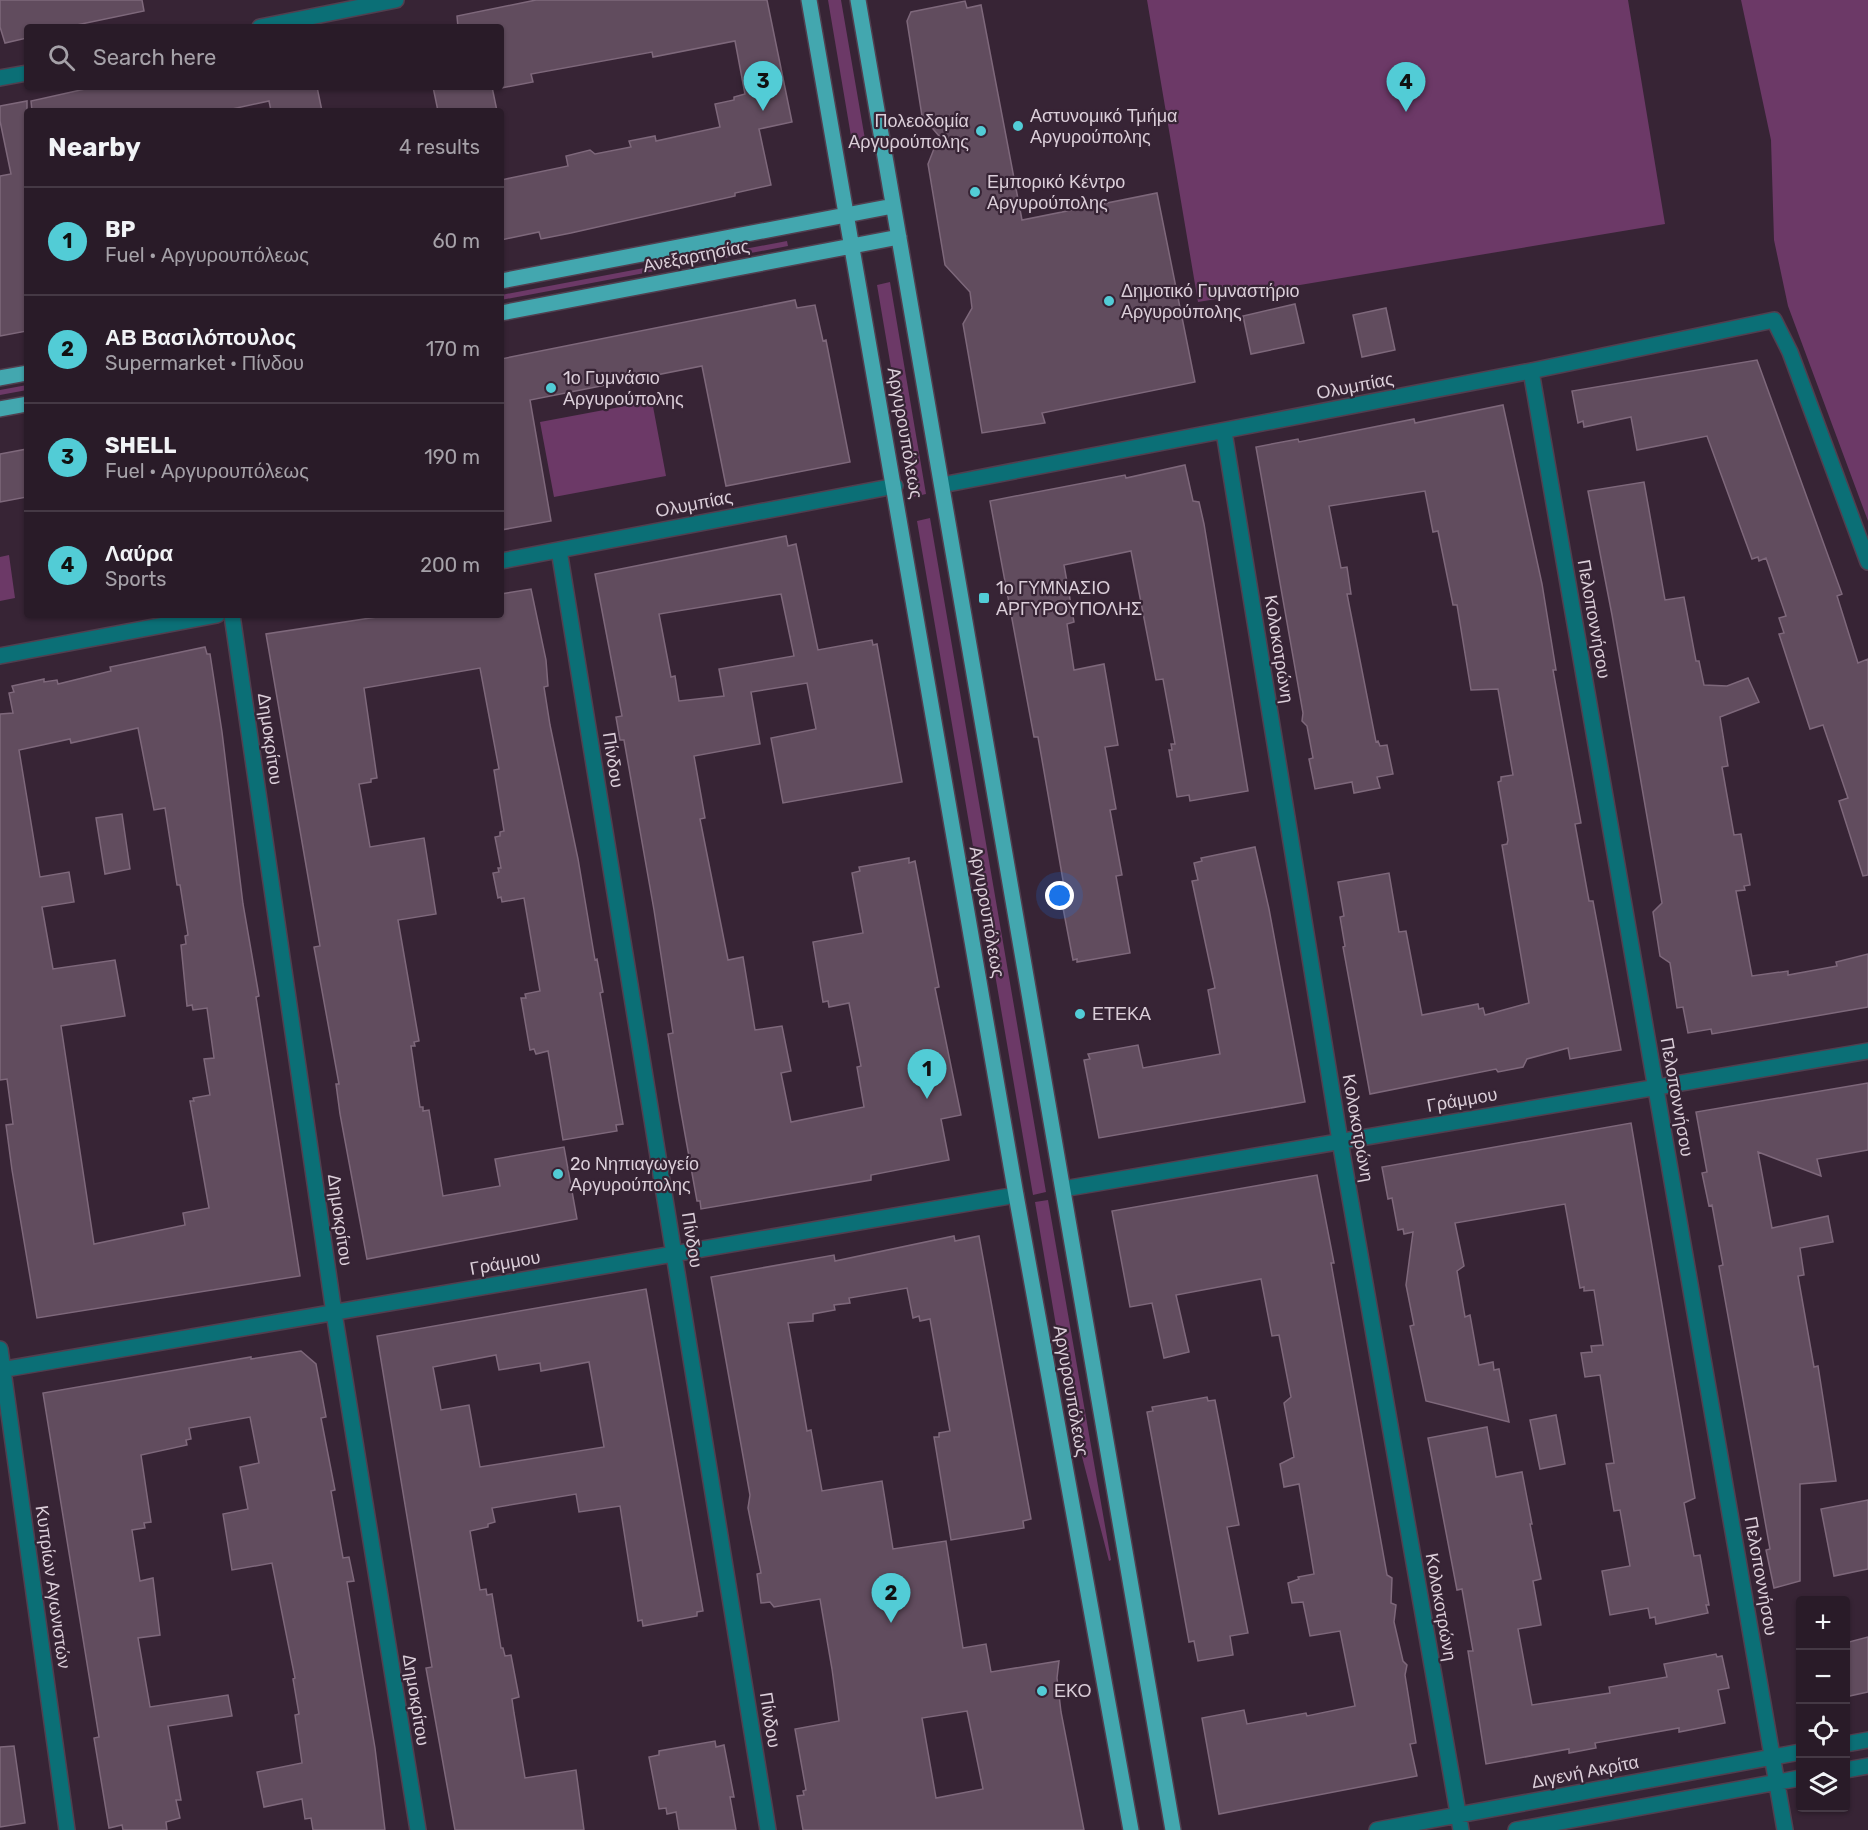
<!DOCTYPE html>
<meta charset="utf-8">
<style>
body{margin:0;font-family:Rubik,sans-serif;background:#312430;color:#f1f3f6}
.controls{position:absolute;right:18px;bottom:18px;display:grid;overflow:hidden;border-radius:6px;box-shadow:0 2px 4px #0004}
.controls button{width:54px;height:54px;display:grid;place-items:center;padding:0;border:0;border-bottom:2px solid #453945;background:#291b28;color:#f1f3f6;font:30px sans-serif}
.you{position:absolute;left:1060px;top:896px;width:21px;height:21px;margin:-15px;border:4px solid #fff;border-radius:50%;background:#1a73e8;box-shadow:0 0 0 9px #1a73e833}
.badge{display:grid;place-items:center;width:39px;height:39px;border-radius:50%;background:#52ccd6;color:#111;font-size:20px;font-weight:700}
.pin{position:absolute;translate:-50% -50px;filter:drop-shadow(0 2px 3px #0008)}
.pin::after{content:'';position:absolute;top:32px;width:21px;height:18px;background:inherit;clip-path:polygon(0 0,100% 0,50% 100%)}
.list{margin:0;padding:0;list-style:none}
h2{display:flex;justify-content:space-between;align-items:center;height:78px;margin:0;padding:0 24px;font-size:26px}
h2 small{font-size:20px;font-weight:400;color:#a5a1a8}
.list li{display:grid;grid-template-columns:39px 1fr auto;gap:18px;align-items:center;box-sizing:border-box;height:108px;padding:0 24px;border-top:2px solid #453945}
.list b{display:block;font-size:22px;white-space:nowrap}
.list p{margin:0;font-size:20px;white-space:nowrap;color:#a5a1a8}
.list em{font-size:20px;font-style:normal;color:#a5a1a8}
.icon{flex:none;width:33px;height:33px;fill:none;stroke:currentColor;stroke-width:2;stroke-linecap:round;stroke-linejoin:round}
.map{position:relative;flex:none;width:1868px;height:1830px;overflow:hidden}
.search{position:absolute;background:#291b28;box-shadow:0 2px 4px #0004;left:24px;top:24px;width:480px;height:66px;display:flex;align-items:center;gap:15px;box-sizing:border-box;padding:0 21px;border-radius:6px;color:#a5a1a8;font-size:22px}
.panel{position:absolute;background:#291b28;box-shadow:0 2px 4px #0004;left:24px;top:108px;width:480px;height:510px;border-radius:6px}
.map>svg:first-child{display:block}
</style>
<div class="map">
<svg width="1868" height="1830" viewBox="0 0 1868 1830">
<rect width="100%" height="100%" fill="#372435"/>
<path fill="#6c3967" d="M 828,0 L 841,0 L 866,145 L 853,148 Z
M 1147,0 L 1628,0 L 1665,224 L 1198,302 Z
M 1741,0 L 1868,0 L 1868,521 L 1788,306 L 1774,240 L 1771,140 Z
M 787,241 L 788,246 L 501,300 L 501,295 Z
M 890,282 L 926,494 L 913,497 L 877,285 Z
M 27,385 L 27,390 L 0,395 L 0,390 Z
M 652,401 L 666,476 L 554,497 L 540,422 Z
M 930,518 L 1046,1192 L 1033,1195 L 917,521 Z
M 9,555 L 15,598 L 0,601 L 0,557 Z
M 1048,1200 L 1111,1560 L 1109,1561 L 1071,1414 L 1035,1202 Z"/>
<path fill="#614c5e" stroke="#7e687b" stroke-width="1.5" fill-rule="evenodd" d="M 0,0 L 142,0 L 144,11 L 67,27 L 27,27 L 27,38 L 5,43 L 0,27 Z
M 536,0 L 767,0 L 792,122 L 759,129 L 771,185 L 735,193 L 735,196 L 571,233 L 541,239 L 539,232 L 501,240 L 501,180 L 568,166 L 566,156 L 590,150 L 595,154 L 631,147 L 629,141 L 655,136 L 656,141 L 720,127 L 715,104 L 734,100 L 734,97 L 745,94 L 735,41 L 653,57 L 652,52 L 531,74 L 533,82 L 501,88 L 501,27 L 458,27 L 457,16 Z
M 965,1 L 967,8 L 981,5 L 1022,220 L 1157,193 L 1195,382 L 1042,413 L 1045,423 L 982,433 L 963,324 L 972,308 L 970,292 L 945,265 L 928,164 L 939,136 L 922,116 L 907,21 L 911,12 Z
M 94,87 L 317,87 L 322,111 L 271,111 L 269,101 L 223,111 L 32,111 L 31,101 Z
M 433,87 L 492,87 L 497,111 L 438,111 Z
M 27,101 L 27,331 L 0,336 L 0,176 L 11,174 L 0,121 L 0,106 Z
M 795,300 L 797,308 L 815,305 L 823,341 L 826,340 L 850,462 L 726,486 L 702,366 L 530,400 L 551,521 L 501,530 L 501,359 Z
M 1295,304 L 1304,343 L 1251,354 L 1243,316 Z
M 1386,308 L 1395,350 L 1362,357 L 1353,315 Z
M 1757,360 L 1842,594 L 1837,596 L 1858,663 L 1868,659 L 1868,875 L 1863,876 L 1839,801 L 1848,798 L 1823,725 L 1810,729 L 1779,634 L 1784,633 L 1779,618 L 1786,616 L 1766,558 L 1759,561 L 1758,557 L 1752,559 L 1707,436 L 1637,450 L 1631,417 L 1584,427 L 1583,421 L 1578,423 L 1572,391 Z
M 1503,405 L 1542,584 L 1556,670 L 1553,670 L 1581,823 L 1575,824 L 1589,901 L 1593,901 L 1621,1050 L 1570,1059 L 1568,1048 L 1527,1059 L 1523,1067 L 1498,1072 L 1496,1069 L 1370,1094 L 1343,947 L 1345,946 L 1340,917 L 1344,916 L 1338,882 L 1389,873 L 1399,932 L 1406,931 L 1422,1015 L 1478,1004 L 1479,1009 L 1483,1008 L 1485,1015 L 1529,1003 L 1502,845 L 1507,844 L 1508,840 L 1498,782 L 1501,781 L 1501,777 L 1513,775 L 1498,689 L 1471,690 L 1457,605 L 1453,605 L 1438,531 L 1433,532 L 1425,491 L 1329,506 L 1341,568 L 1347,567 L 1351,594 L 1347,594 L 1376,742 L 1378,741 L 1380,746 L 1387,745 L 1393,774 L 1377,777 L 1380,788 L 1354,793 L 1352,782 L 1315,789 L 1309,759 L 1313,758 L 1307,726 L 1302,721 L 1303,713 L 1256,447 L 1298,439 L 1299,442 L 1414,419 L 1415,423 Z
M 27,449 L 27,497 L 0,502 L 0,454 Z
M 1185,465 L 1193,501 L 1199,502 L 1204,524 L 1248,791 L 1190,801 L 1189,795 L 1177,797 L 1169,750 L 1172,750 L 1171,744 L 1175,744 L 1163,679 L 1156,680 L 1131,551 L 1064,565 L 1074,622 L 1067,624 L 1074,670 L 1104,664 L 1118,745 L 1105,747 L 1116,809 L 1110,810 L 1122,875 L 1116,876 L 1130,953 L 1077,962 L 1077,959 L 1073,960 L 1059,887 L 1064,886 L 1038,737 L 1034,737 L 990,501 L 1125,475 L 1126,478 Z
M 1644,482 L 1665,600 L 1684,597 L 1696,661 L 1699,661 L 1704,685 L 1727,686 L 1748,678 L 1759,702 L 1720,717 L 1728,766 L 1722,767 L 1734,835 L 1741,834 L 1750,885 L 1744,886 L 1745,890 L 1736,891 L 1752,976 L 1788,971 L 1788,975 L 1837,966 L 1836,962 L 1868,954 L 1868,1007 L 1712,1034 L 1711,1029 L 1688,1033 L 1683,1007 L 1677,1008 L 1670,963 L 1660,956 L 1653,912 L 1662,903 L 1612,615 L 1588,491 Z
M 786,536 L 788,546 L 796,544 L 818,650 L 872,640 L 873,645 L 877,644 L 902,782 L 783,803 L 771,738 L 816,729 L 807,683 L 751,692 L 760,744 L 694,756 L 705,818 L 700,819 L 728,960 L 743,957 L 755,1030 L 782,1026 L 791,1071 L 781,1073 L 791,1122 L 864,1107 L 857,1067 L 861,1066 L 849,1003 L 829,1007 L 828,1001 L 823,1002 L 813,942 L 863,933 L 852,873 L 860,871 L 859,867 L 909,858 L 909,863 L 915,861 L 939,987 L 935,988 L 961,1115 L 941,1119 L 949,1160 L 871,1175 L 871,1180 L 701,1209 L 700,1201 L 697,1201 L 679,1101 L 668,1034 L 673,1033 L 654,910 L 624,740 L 620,740 L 616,717 L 622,716 L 595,574 ZM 781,594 L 794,656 L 719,669 L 724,696 L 679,701 L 675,676 L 671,677 L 659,614 Z
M 531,589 L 546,660 L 548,686 L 544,687 L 550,725 L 578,859 L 595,960 L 597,959 L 603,992 L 600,993 L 623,1124 L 616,1125 L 617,1131 L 563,1140 L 548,1051 L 536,1054 L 534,1049 L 530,1050 L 521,998 L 526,998 L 525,994 L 540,991 L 524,898 L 502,902 L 501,897 L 498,898 L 493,873 L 499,872 L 498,868 L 501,868 L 495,837 L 500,836 L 500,832 L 504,831 L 494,770 L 499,769 L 480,668 L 364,688 L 377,778 L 371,779 L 371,782 L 359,784 L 370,847 L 424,838 L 436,914 L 398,920 L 419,1041 L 414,1042 L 415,1046 L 411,1046 L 420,1107 L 423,1107 L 423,1111 L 429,1110 L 443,1196 L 500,1186 L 495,1159 L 564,1147 L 577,1219 L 367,1259 L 340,1114 L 336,1084 L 339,1084 L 314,947 L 320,946 L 266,634 L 390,615 L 501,615 L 501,594 Z
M 205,647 L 207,654 L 210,654 L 222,732 L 243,904 L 259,996 L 256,997 L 300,1276 L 37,1318 L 12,1170 L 6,1125 L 13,1124 L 7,1079 L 0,1080 L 0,714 L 13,713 L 9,693 L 14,692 L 12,686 L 44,679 L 44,682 L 57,680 L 58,684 L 111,671 L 110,667 ZM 138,728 L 154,810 L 165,808 L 177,885 L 180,885 L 188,935 L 185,936 L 186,944 L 181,945 L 187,1006 L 192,1005 L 193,1010 L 207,1008 L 214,1058 L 204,1059 L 210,1095 L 193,1098 L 194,1101 L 190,1101 L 209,1208 L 183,1213 L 185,1225 L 94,1244 L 61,1026 L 125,1016 L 115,960 L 53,969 L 42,907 L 74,902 L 69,872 L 40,877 L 19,750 L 70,739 L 71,743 Z
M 122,814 L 130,869 L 105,874 L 96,818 Z
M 1255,847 L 1269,909 L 1305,1102 L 1099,1138 L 1084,1060 L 1090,1059 L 1088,1054 L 1138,1045 L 1143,1068 L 1220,1054 L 1208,990 L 1215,988 L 1192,881 L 1198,880 L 1194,863 L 1202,861 L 1201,858 Z
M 1868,1083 L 1868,1150 L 1817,1159 L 1821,1176 L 1758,1152 L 1772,1228 L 1828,1216 L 1833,1242 L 1800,1248 L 1804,1275 L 1798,1276 L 1814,1367 L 1818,1366 L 1836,1481 L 1800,1484 L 1800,1581 L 1774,1588 L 1766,1550 L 1770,1549 L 1719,1266 L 1723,1265 L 1712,1205 L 1709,1206 L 1702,1173 L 1707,1172 L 1696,1112 Z
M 1631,1123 L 1695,1498 L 1684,1503 L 1694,1556 L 1700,1555 L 1709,1605 L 1706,1605 L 1708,1613 L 1656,1624 L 1655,1617 L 1650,1618 L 1648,1608 L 1610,1615 L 1602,1571 L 1630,1566 L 1620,1510 L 1614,1511 L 1606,1464 L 1614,1463 L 1600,1375 L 1585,1377 L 1581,1353 L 1592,1352 L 1591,1346 L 1603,1345 L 1594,1290 L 1584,1291 L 1584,1287 L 1580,1288 L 1565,1204 L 1455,1223 L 1464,1266 L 1457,1271 L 1465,1317 L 1470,1315 L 1479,1365 L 1493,1362 L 1494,1370 L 1499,1369 L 1509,1422 L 1426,1401 L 1410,1326 L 1414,1325 L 1406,1285 L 1413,1232 L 1404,1234 L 1403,1229 L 1398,1230 L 1392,1198 L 1388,1199 L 1382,1167 Z
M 1317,1175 L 1334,1263 L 1331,1263 L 1387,1575 L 1392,1578 L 1391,1603 L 1396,1605 L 1394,1622 L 1403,1661 L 1407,1665 L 1405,1675 L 1416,1743 L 1410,1744 L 1417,1776 L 1219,1814 L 1202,1718 L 1244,1710 L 1247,1724 L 1306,1713 L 1307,1716 L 1355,1706 L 1340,1631 L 1310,1636 L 1303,1602 L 1292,1603 L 1288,1583 L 1299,1579 L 1298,1577 L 1314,1574 L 1299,1484 L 1284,1487 L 1280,1464 L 1294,1457 L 1284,1403 L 1291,1397 L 1279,1335 L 1272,1336 L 1261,1279 L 1176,1295 L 1189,1352 L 1164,1358 L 1152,1303 L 1130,1307 L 1112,1211 Z
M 954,1236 L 955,1241 L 979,1236 L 1031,1519 L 1023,1521 L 1024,1528 L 951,1540 L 934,1437 L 939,1437 L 939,1433 L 950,1431 L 930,1319 L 920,1321 L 919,1316 L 913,1318 L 907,1288 L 849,1298 L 850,1303 L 834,1305 L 835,1310 L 813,1314 L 813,1321 L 788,1323 L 807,1431 L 811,1430 L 822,1491 L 882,1481 L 893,1549 L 946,1541 L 963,1648 L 986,1644 L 991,1672 L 1059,1661 L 1057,1678 L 1061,1712 L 1084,1830 L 803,1830 L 797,1796 L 804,1795 L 803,1791 L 806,1790 L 795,1729 L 839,1721 L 832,1669 L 820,1599 L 774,1607 L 770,1602 L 761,1603 L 757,1574 L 761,1573 L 748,1508 L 750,1495 L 711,1277 L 834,1255 L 835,1261 ZM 967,1711 L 983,1789 L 936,1798 L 922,1718 Z
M 646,1289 L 703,1611 L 697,1612 L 697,1616 L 643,1626 L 642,1620 L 638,1621 L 620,1506 L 579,1512 L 576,1494 L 492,1508 L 495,1522 L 488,1524 L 488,1527 L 470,1531 L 480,1590 L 486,1589 L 487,1595 L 492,1594 L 501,1648 L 503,1648 L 505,1656 L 511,1655 L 519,1697 L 512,1699 L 514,1713 L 525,1778 L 576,1770 L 584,1830 L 455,1830 L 426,1668 L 432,1667 L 377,1336 ZM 496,1355 L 499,1370 L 540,1363 L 541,1371 L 589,1362 L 604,1447 L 480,1467 L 469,1405 L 441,1410 L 433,1367 Z
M 301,1351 L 316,1364 L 326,1417 L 321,1418 L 335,1490 L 331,1491 L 343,1558 L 349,1557 L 354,1581 L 347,1582 L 375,1748 L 385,1830 L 313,1830 L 311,1818 L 305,1819 L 302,1799 L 264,1807 L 257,1772 L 302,1763 L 295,1715 L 299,1714 L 293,1679 L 295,1678 L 272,1563 L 232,1570 L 223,1514 L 248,1509 L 240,1467 L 259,1463 L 250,1417 L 189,1428 L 191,1439 L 186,1440 L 187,1445 L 141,1455 L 151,1522 L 144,1523 L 145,1528 L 132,1530 L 140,1581 L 153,1578 L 160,1635 L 138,1638 L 150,1707 L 228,1695 L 232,1716 L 168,1726 L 181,1800 L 176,1800 L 180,1818 L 166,1822 L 167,1830 L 123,1830 L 122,1825 L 109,1828 L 94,1738 L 99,1737 L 43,1393 L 251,1357 L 251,1359 Z
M 1207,1397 L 1208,1401 L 1215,1400 L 1239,1525 L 1227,1527 L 1248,1633 L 1230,1636 L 1233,1655 L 1198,1661 L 1194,1641 L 1189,1642 L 1147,1412 L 1153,1411 L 1152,1407 Z
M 1556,1415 L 1565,1464 L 1540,1469 L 1530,1420 Z
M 1487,1427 L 1496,1477 L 1522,1472 L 1532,1524 L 1530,1524 L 1541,1579 L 1533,1581 L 1541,1625 L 1518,1629 L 1532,1705 L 1610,1693 L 1609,1687 L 1667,1677 L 1664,1664 L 1716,1654 L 1717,1657 L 1722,1656 L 1729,1688 L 1718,1690 L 1725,1723 L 1679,1732 L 1679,1728 L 1595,1743 L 1596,1748 L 1569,1753 L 1569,1749 L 1486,1764 L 1468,1651 L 1473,1651 L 1462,1589 L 1457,1590 L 1428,1438 Z
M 1868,1500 L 1868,1569 L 1834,1576 L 1821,1509 Z
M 1868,1637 L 1868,1692 L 1845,1697 L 1845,1643 Z
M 715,1741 L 716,1747 L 724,1745 L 734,1797 L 730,1797 L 736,1830 L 679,1830 L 676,1812 L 667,1814 L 666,1808 L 659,1809 L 649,1757 L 659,1755 L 659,1751 Z
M 14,1746 L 25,1823 L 0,1827 L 0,1747 Z"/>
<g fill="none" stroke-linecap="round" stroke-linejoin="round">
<defs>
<path id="minor" d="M 260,27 L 396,0
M 0,78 L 27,73
M 1531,371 L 1785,1830
M 1224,432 L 1340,1141 L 1461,1830
M 942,485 L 1531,371 L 1774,320 L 1790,352 L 1868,562
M 559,550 L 768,1830
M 501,561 L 895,486
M 232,615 L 334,1313 L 418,1830
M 0,656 L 217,615
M 1063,1189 L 1868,1051
M 0,1349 L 67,1830
M 0,1370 L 1016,1195
M 1846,1744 L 1868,1740
M 1846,1770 L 1868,1766
M 1377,1830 L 1800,1752
M 1516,1830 L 1800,1778"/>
<path id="major" d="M 809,0 L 1016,1195 L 1131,1830
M 858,0 L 1173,1830
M 501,281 L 893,206
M 501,313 L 899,237
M 0,378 L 27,373
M 0,409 L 27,404"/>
</defs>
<use href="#minor" stroke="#513f4f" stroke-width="18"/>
<use href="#major" stroke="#513f4f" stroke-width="18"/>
<use href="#minor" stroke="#0b6f76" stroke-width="15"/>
<use href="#major" stroke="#43a7af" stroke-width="15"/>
</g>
<g fill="#52ccd6" stroke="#372435" stroke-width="2">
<circle cx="1018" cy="126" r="6"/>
<circle cx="981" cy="131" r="6"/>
<circle cx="975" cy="192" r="6"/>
<circle cx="1109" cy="301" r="6"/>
<circle cx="551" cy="388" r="6"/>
<rect x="978" y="592" width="12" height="12" rx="3"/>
<circle cx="1080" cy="1014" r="6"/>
<circle cx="558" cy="1174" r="6"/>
<circle cx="1042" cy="1691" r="6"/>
</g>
<g text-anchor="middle" stroke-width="4.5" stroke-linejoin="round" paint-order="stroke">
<g font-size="18" fill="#dbced9" stroke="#372435" text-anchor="start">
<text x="1030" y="122">Αστυνομικό Τμήμα<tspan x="1030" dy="21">Αργυρούπολης</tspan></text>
<text x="969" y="127" text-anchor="end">Πολεοδομία<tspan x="969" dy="21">Αργυρούπολης</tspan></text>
<text x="987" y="188">Εμπορικό Κέντρο<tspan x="987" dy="21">Αργυρούπολης</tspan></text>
<text x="1121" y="297">Δημοτικό Γυμναστήριο<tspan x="1121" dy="21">Αργυρούπολης</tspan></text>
<text x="563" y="384">1ο Γυμνάσιο<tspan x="563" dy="21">Αργυρούπολης</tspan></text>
<text x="996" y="594">1ο ΓΥΜΝΑΣΙΟ<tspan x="996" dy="21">ΑΡΓΥΡΟΥΠΟΛΗΣ</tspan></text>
<text x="1092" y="1020">ΕΤΕΚΑ</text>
<text x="570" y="1170">2ο Νηπιαγωγείο<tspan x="570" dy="21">Αργυρούπολης</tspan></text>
<text x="1054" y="1697">ΕΚΟ</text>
</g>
<g font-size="18" fill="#dbced9" stroke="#372435">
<text transform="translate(696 256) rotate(-11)" y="6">Ανεξαρτησίας</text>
<text transform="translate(1355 386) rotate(-11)" y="6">Ολυμπίας</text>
<text transform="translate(905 433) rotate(80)" y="6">Αργυρουπόλεως</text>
<text transform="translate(694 504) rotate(-11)" y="6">Ολυμπίας</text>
<text transform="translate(1594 619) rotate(80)" y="6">Πελοποννήσου</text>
<text transform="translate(1279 649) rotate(81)" y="6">Κολοκοτρώνη</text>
<text transform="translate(270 739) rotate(82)" y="6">Δημοκρίτου</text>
<text transform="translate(613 760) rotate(81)" y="6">Πίνδου</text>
<text transform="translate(987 912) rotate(80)" y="6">Αργυρουπόλεως</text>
<text transform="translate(1677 1097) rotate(80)" y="6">Πελοποννήσου</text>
<text transform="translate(1462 1100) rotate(-10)" y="6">Γράμμου</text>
<text transform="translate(1358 1128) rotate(80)" y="6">Κολοκοτρώνη</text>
<text transform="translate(340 1220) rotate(82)" y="6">Δημοκρίτου</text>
<text transform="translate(692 1240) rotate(81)" y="6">Πίνδου</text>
<text transform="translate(505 1263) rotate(-10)" y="6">Γράμμου</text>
<text transform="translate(1071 1391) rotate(80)" y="6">Αργυρουπόλεως</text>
<text transform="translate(1761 1576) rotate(80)" y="6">Πελοποννήσου</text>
<text transform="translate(53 1587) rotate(82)" y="6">Κυπρίων Αγωνιστών</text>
<text transform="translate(1441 1607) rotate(80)" y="6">Κολοκοτρώνη</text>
<text transform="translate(416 1700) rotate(81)" y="6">Δημοκρίτου</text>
<text transform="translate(770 1720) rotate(81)" y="6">Πίνδου</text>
<text transform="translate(1585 1772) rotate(-11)" y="6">Διγενή Ακρίτα</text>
</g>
</g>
</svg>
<div class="controls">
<button>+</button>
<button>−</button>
<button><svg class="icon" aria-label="locate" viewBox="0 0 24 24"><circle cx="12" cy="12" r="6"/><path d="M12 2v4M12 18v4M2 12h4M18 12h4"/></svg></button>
<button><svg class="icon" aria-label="layers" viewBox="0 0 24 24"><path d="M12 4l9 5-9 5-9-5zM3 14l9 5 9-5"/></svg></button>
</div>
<div class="you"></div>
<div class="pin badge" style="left:927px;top:1099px">1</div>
<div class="pin badge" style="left:891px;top:1623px">2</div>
<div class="pin badge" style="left:763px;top:111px">3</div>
<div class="pin badge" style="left:1406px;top:112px">4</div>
<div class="search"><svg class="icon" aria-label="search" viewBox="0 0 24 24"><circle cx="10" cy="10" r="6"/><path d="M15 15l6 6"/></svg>Search here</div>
<section class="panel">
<h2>Nearby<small>4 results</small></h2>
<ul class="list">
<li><span class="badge">1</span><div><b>BP</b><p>Fuel · Αργυρουπόλεως</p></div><em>60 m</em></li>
<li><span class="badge">2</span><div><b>ΑΒ Βασιλόπουλος</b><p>Supermarket · Πίνδου</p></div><em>170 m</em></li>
<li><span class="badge">3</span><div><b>SHELL</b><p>Fuel · Αργυρουπόλεως</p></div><em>190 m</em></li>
<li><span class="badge">4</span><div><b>Λαύρα</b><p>Sports</p></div><em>200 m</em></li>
</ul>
</section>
</div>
